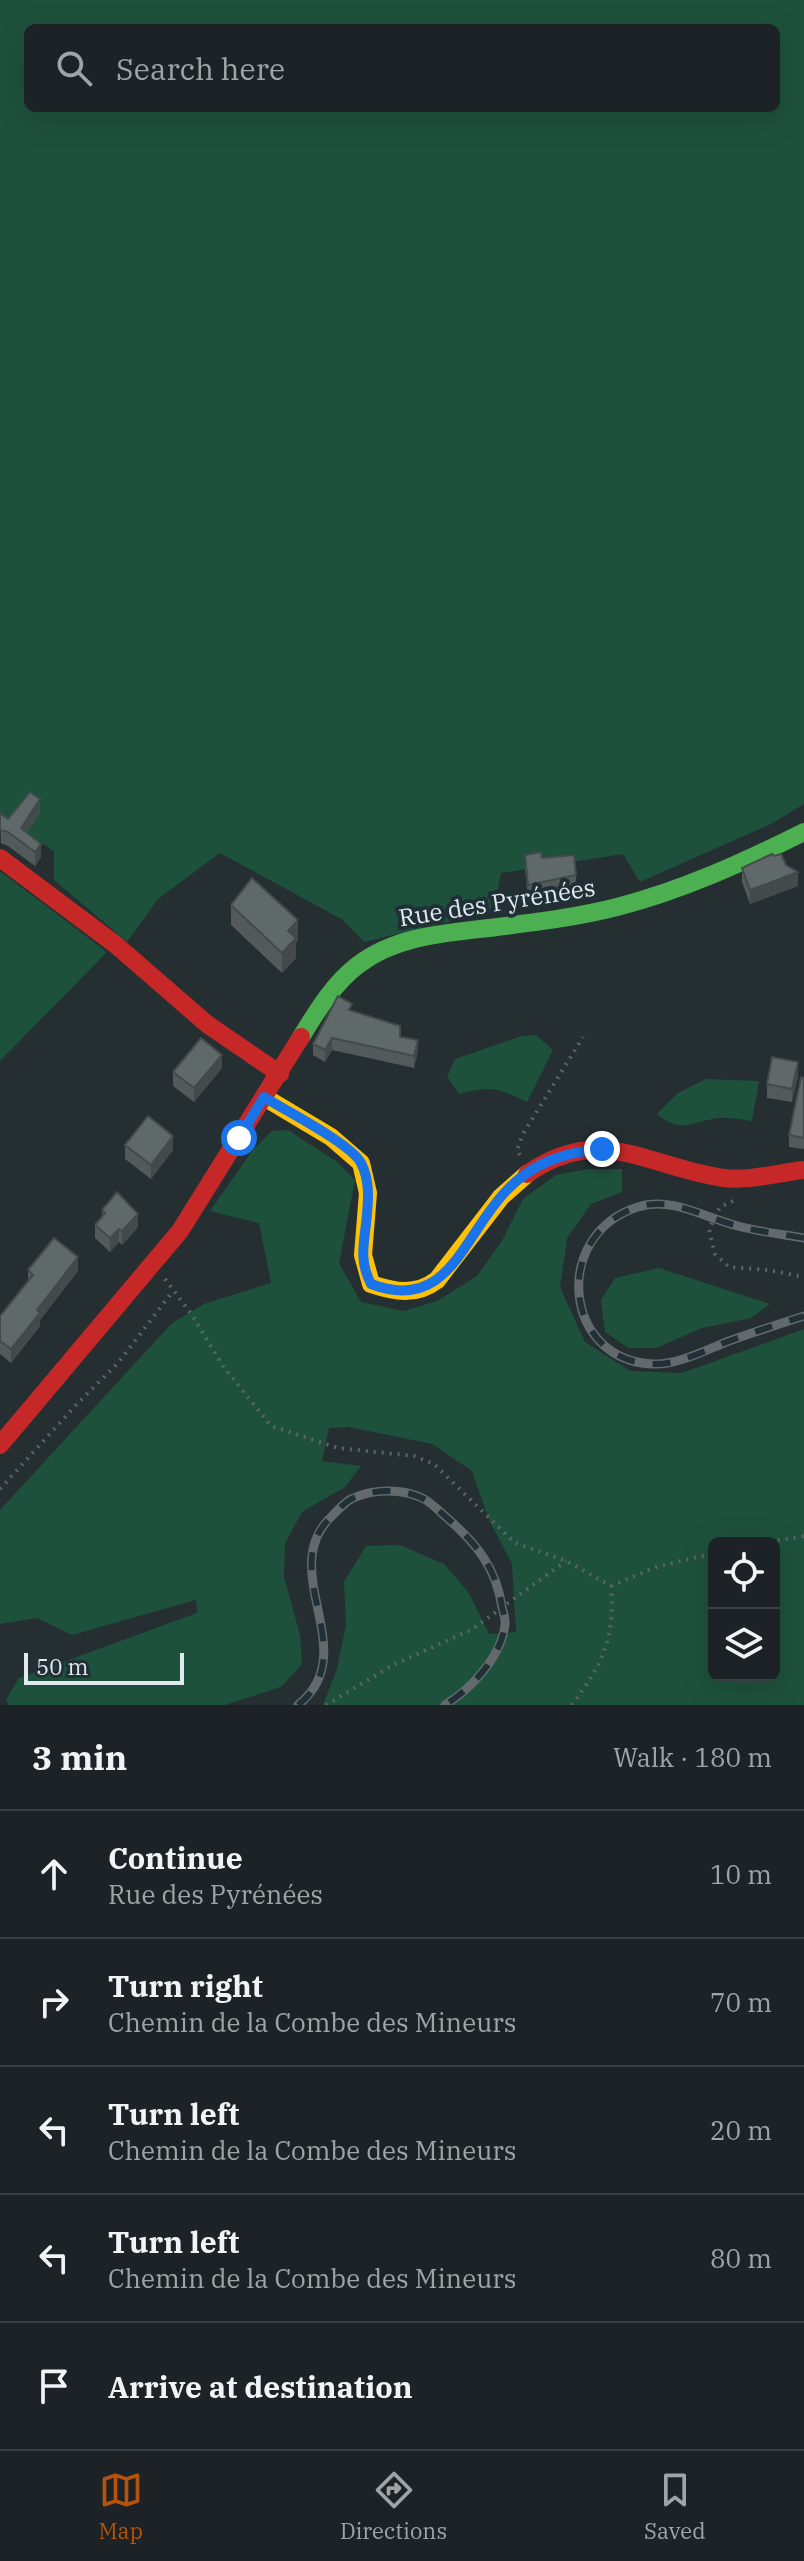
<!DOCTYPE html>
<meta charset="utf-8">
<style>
body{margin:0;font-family:"IBM Plex Serif",serif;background:#252a2d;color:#f1f3f6}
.controls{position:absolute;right:24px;bottom:24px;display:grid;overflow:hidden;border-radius:12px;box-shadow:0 8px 32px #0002}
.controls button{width:72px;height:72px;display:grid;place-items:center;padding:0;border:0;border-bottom:2px solid #3a3f42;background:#1c2225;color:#f1f3f6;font:40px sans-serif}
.scale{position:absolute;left:24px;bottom:20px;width:160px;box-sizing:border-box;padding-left:8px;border:4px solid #e1ebef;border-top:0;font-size:22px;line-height:28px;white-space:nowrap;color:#e1ebef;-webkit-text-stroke:6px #203036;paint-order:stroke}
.stop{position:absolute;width:24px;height:24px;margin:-18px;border:6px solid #1a73e8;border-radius:50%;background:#fff}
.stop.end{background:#1a73e8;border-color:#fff;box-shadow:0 2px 8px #0008}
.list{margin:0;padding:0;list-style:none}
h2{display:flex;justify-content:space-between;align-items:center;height:104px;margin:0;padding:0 32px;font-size:34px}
h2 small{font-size:26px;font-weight:400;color:#a0a4a7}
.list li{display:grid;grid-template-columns:52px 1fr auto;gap:24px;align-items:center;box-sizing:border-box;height:128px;padding:0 32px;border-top:2px solid #3a3f42}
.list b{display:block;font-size:30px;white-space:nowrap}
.list p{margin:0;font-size:26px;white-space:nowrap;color:#a0a4a7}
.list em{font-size:26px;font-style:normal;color:#a0a4a7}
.icon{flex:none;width:44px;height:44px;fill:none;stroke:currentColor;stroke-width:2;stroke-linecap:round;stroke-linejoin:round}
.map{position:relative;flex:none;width:804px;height:1705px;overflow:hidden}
.search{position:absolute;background:#1c2225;box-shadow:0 8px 32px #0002;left:24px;right:24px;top:24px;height:88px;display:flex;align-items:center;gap:20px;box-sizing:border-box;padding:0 28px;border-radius:12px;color:#a0a4a7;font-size:30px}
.sheet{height:744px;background:#1c2225}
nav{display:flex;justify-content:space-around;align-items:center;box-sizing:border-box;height:112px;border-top:2px solid #3a3f42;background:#1c2225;font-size:22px;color:#a0a4a7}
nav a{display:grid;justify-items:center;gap:4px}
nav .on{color:#b45309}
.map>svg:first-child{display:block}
</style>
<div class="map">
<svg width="804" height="1705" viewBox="0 0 804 1705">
<rect width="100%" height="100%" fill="#252e31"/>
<path fill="#1e513b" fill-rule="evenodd" d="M 0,0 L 804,0 L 804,804 L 771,824 L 640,882 L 623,854 L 501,873 L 494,911 L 364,942 L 343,920 L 220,853 L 158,899 L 127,942 L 54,880 L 54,851 L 0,816 ZM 28,28 L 776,28 L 776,108 L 28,108 Z
M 0,871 L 107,952 L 0,1061 Z
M 536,1035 L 553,1050 L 527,1102 C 499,1088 490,1085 459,1094 L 447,1077 L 455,1059 L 522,1036 Z
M 706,1079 L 759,1081 L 752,1121 C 741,1120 730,1117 719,1118 C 691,1121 683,1135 657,1114 L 678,1093 Z
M 288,1130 L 337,1162 L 355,1180 L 339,1263 L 361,1302 L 404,1311 L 437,1301 L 477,1276 L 503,1239 L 523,1199 L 556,1175 L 589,1169 L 622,1169 L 622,1192 L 591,1204 L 567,1238 L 560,1287 L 585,1342 L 630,1371 L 682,1373 L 804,1329 L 804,1705 L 323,1705 L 337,1669 L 346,1625 L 344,1582 L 366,1546 L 400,1545 L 444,1564 L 469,1593 L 489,1634 L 516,1632 L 512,1564 L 489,1520 L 472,1471 L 432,1444 L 349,1427 L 329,1428 L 322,1461 L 361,1466 L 345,1487 L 302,1512 L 285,1543 L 284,1577 L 300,1635 L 302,1664 L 281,1687 L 225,1705 L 9,1705 L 6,1699 L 19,1678 L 197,1613 L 196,1600 L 72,1635 L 37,1618 L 0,1624 L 0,1510 L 172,1323 L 204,1304 L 271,1283 L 259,1223 L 210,1211 L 252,1151 L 272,1131 ZM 714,1543 L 774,1543 L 774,1675 L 714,1675 Z
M 659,1268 L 770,1304 L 751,1318 L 702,1328 L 656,1348 L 628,1348 L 605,1332 L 601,1300 L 615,1278 Z"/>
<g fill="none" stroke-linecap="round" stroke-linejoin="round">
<path stroke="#5c6468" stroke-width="4" stroke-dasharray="2 6" stroke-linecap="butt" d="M 520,1155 L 517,1150 L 523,1134 L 583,1037
M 733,1201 L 720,1207 L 709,1229 L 715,1254 L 729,1267 L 768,1270 L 804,1277
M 165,1279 L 192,1315 L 223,1366 L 271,1426 L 338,1448 L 414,1456 L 434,1464 L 515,1543 L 566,1561 L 611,1586 C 615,1639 603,1663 572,1705
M 0,1489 L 76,1405 L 118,1363 L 173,1291
M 762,1543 L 804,1536
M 611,1586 L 656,1567 L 714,1553
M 326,1705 L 393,1665 L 471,1630 L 566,1561"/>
<path stroke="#4caf50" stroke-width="18" d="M 301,1037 C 317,1011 333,984 358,965 C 397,935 448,933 497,927 C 537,922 578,917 617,907 C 683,890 744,862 804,832"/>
<path stroke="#ffc107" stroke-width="18" d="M 264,1097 L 331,1137 L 361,1163 L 368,1193 L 363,1255 L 371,1284 C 395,1292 416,1296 437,1280 L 501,1197 L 527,1174"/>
<path stroke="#c62828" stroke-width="18" d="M 0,858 L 116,945 L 207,1024 L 280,1074
M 527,1174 C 601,1122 649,1168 724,1178 C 750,1181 777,1173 804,1170
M 0,1445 L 180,1231 L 301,1037"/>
<defs>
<path id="rail" d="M 804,1238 C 782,1234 759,1232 738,1226 C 705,1218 672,1196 638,1207 C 551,1234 563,1361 653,1364 C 678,1365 706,1350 729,1341 C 754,1332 779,1324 804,1316
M 298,1705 C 365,1652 273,1569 333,1515 C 339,1509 344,1503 351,1499 C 372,1489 401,1488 422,1498 C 431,1502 439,1511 446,1517 C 476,1543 496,1567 502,1607 C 503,1612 506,1619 505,1625 C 501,1657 471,1689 445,1705"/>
</defs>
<use href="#rail" stroke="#626a6d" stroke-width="9"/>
<use href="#rail" stroke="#203036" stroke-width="6" stroke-dasharray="18" stroke-linecap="butt"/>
</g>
<path fill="#535a5b" d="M 0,813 L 8,819 L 40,813 L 27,832 L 41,857 L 35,866 L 8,846 L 1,843 Z
M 525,855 L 542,858 L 576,875 L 576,889 L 528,898 L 525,869 Z
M 774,856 L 786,865 L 798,886 L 750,904 L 742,882 L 742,868 Z
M 231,905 L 298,940 L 296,943 L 296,958 L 282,973 L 231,925 Z
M 352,1011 L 400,1037 L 418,1051 L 414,1068 L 332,1050 L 325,1062 L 313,1055 L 313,1044 Z
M 222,1068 L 194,1102 L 173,1086 L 173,1072 Z
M 798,1076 L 792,1102 L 767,1098 L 767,1084 Z
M 804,1078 L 804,1149 L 789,1147 L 789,1135 Z
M 125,1145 L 173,1150 L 151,1179 L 125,1159 Z
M 102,1210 L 138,1227 L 122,1245 L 119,1242 L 110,1252 L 95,1238 L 95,1225 L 102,1217 Z
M 28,1270 L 78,1271 L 40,1320 L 40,1326 L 11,1363 L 0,1354 L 0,1316 L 28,1282 Z"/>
<path fill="#434a4a" d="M 40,799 L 40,813 L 21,842 L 21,828 Z
M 41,844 L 41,857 L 35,866 L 35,852 Z
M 798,872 L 798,886 L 750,904 L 750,890 Z
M 298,920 L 298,940 L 296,943 L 296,958 L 282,973 L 282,953 L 288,931 Z
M 332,1038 L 332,1050 L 325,1062 L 325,1050 Z
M 418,1040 L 418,1051 L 414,1068 L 414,1056 Z
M 222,1055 L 222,1068 L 194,1102 L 194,1088 Z
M 798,1062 L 798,1076 L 792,1102 L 792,1089 Z
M 173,1136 L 173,1150 L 151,1179 L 151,1165 Z
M 138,1214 L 138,1227 L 122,1245 L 122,1231 Z
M 119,1229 L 119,1242 L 110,1252 L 110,1238 Z
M 78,1257 L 78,1271 L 40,1320 L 40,1326 L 11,1363 L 11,1349 L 37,1310 Z"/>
<path fill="#60696a" stroke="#434a4a" stroke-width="2" d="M 30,792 L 40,799 L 21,828 L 41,844 L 35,852 L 8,832 L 0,830 L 0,813 L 8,819 Z
M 541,852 L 542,858 L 574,855 L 576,875 L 528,885 L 525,855 Z
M 772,854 L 774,856 L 781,854 L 786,865 L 798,872 L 750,890 L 742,868 Z
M 252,878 L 298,920 L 288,931 L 296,938 L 282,953 L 231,905 Z
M 338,996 L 352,1004 L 349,1010 L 400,1026 L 400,1037 L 418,1040 L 414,1056 L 332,1038 L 325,1050 L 313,1044 Z
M 201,1038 L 222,1055 L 194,1088 L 173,1072 Z
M 772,1057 L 798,1062 L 792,1089 L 767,1084 Z
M 801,1077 L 804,1078 L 804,1138 L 789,1135 Z
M 148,1116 L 173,1136 L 151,1165 L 125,1145 Z
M 117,1192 L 138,1214 L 122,1231 L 119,1229 L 110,1238 L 95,1225 L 105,1213 L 102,1210 Z
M 54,1238 L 78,1257 L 37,1310 L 40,1313 L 11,1349 L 0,1341 L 0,1316 L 33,1275 L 28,1270 Z"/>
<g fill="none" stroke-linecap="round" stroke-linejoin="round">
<path stroke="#1a73e8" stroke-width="10" d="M 239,1138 L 264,1097 C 286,1111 350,1143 361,1163 C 371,1182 368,1204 366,1224 C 363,1247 360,1263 371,1284 C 450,1314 463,1234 508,1189 C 534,1162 566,1152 602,1149"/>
</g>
<g text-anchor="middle" stroke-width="8" stroke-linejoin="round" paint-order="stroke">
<g font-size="24" fill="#e1ebef" stroke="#203036">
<text transform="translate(497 903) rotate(-9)" y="8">Rue des Pyrénées</text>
</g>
</g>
</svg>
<div class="controls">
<button><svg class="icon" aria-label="locate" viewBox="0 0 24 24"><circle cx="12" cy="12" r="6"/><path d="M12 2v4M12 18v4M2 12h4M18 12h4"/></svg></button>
<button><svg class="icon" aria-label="layers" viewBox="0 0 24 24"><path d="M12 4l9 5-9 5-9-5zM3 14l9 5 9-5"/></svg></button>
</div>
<div class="scale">50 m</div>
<div class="stop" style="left:239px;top:1138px"></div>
<div class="stop end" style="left:602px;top:1149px"></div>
<div class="search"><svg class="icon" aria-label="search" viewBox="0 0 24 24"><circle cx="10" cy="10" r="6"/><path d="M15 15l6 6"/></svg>Search here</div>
</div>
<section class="sheet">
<h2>3 min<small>Walk · 180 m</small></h2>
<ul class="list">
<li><svg class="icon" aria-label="ahead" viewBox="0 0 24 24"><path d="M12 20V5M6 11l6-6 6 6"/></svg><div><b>Continue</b><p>Rue des Pyrénées</p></div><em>10 m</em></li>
<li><svg class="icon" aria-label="right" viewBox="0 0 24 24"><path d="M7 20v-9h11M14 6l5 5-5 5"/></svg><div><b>Turn right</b><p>Chemin de la Combe des Mineurs</p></div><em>70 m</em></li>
<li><svg class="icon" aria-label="left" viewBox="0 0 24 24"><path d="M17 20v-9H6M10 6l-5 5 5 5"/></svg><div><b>Turn left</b><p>Chemin de la Combe des Mineurs</p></div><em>20 m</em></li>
<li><svg class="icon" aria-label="left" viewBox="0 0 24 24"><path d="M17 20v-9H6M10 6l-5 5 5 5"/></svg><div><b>Turn left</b><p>Chemin de la Combe des Mineurs</p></div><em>80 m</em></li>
<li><svg class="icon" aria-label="arrive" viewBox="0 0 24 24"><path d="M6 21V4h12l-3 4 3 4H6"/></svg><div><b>Arrive at destination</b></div></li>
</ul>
</section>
<nav>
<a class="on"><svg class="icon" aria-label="map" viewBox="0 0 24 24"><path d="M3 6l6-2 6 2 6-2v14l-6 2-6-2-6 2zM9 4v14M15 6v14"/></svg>Map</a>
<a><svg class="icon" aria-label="directions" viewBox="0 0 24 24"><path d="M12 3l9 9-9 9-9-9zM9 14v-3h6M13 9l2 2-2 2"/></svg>Directions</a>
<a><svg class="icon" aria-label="saved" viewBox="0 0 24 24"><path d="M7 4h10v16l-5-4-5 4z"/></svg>Saved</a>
</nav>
